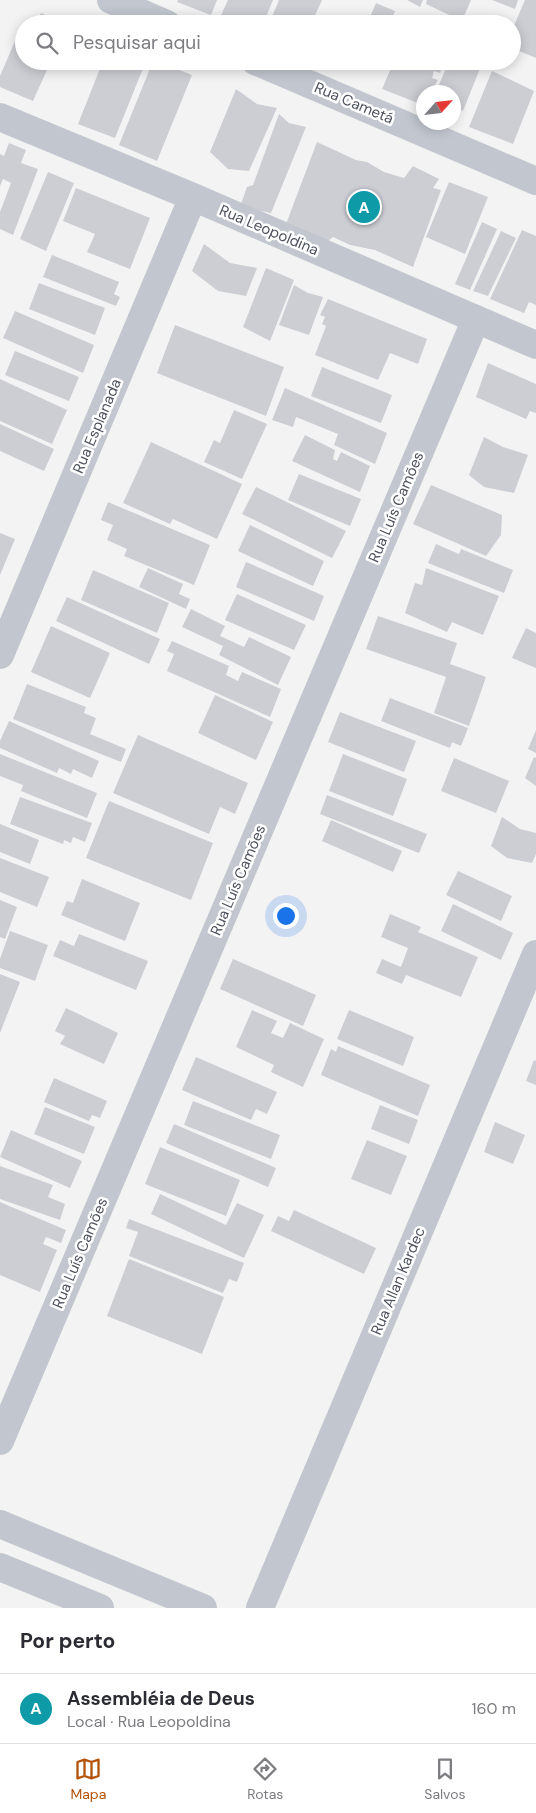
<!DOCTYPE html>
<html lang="pt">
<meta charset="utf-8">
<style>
body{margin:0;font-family:"DM Sans",sans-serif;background:#f2f2f3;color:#2b2b33}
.compass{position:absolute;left:416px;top:85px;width:45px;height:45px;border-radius:50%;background:#fff;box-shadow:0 2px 12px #0003;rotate:63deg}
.you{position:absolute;left:285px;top:915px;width:18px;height:18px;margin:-12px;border:4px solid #fff;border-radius:50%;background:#1a73e8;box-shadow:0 0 0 8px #1a73e833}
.badge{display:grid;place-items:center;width:32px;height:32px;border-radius:50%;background:#b45309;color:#fff;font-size:16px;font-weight:700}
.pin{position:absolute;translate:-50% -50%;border:2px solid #fff;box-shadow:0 1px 5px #0006}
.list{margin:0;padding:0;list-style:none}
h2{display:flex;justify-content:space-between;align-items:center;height:65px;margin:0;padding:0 20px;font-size:21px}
h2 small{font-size:16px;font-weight:400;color:#7c7c81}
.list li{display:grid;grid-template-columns:32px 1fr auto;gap:15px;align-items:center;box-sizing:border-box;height:70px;padding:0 20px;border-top:1px solid #e1e1e2}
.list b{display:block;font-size:19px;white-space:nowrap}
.list p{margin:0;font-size:16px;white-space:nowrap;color:#7c7c81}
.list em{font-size:16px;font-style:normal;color:#7c7c81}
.icon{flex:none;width:28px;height:28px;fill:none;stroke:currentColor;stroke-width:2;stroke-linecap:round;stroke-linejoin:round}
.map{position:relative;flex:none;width:536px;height:1608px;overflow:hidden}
.search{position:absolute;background:#fff;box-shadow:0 2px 12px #0003;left:15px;right:15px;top:15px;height:55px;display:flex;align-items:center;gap:12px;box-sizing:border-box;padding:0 18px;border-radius:28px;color:#7c7c81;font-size:19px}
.sheet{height:135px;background:#fff}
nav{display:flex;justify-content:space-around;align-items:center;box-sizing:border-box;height:70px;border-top:1px solid #e1e1e2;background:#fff;font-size:14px;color:#7c7c81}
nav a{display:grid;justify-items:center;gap:2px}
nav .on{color:#b45309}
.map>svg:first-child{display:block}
</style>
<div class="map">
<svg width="536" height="1608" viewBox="0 0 536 1608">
<rect width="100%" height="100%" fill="#f4f3f3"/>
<path fill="#cdced4" d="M 178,0 L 217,0 L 211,15 L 177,2 Z
M 228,0 L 273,0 L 263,24 L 217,24 Z
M 279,0 L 322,0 L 311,24 L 269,24 Z
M 407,0 L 423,0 L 420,7 Z
M 427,0 L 471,0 L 462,21 L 426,4 Z
M 492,0 L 518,0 L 515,9 Z
M 525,0 L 536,0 L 536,58 L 512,48 L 512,30 Z
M 376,3 L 395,11 L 392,18 L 403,22 L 403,24 L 367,24 Z
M 41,13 L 55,19 L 65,24 L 36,24 Z
M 319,18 L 332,24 L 317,24 Z
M 18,34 L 24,37 L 24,61 L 51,61 L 33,101 L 0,87 L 0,76 Z
M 103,61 L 146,61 L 115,138 L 78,124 Z
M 153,61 L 157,61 L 192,75 L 157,161 L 119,145 Z
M 368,61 L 386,61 L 383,68 Z
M 394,61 L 443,63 L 440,73 L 434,71 L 432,78 L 438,80 L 430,92 L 424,92 L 423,105 L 382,89 Z
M 449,61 L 490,61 L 487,69 L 481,66 L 463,111 L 454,107 L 454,92 L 436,92 Z
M 492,71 L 534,91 L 513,144 L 469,127 Z
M 236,89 L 257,104 L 277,108 L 249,171 L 228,169 L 210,152 Z
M 279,114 L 289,123 L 306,127 L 271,213 L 240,207 L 247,187 L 253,185 Z
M 317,142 L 356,160 L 367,162 L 384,172 L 404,178 L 413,166 L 439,179 L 433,188 L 441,190 L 413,267 L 375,250 L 350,245 L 333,237 L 327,242 L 286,224 Z
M 9,143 L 26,150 L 21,163 L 38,169 L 13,235 L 0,229 L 0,212 L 11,183 L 3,179 L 0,186 L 0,154 L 4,156 Z
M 48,172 L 74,183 L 46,251 L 20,239 Z
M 449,182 L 488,197 L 465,254 L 426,237 Z
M 76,188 L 150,218 L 130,269 L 87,252 L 95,234 L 63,221 Z
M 482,222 L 497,229 L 470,290 L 455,284 Z
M 522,230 L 536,236 L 536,305 L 529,302 L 524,313 L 490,299 Z
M 501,231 L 516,238 L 488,296 L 473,291 Z
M 204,244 L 230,263 L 257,268 L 246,296 L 218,291 L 192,271 Z
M 52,255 L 119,282 L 114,294 L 120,297 L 116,306 L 43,277 Z
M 266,268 L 294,280 L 270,341 L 243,327 Z
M 39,283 L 105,308 L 95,335 L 29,309 Z
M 294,285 L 308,293 L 323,297 L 309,335 L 279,325 Z
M 328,299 L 427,339 L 418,364 L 390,353 L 378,380 L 315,355 L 326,326 L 322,324 L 325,317 L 320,315 Z
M 15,311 L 94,345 L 83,373 L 3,338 Z
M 175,325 L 284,367 L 266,416 L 157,373 Z
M 15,351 L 79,377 L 69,401 L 5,375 Z
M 488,363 L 536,384 L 536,413 L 530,411 L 526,419 L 476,397 Z
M 322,367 L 392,395 L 381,423 L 311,396 Z
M 0,379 L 67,410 L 52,444 L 0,421 Z
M 285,388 L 387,433 L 375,464 L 334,445 L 338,434 L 296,417 L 293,427 L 272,420 Z
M 234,410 L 267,424 L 242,479 L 204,462 L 214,440 L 220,443 Z
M 0,424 L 54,449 L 44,471 L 0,451 Z
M 305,435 L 335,450 L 333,459 L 337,461 L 341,452 L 370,466 L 360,492 L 292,461 Z
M 484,437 L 503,447 L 528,455 L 514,493 L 484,487 L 469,475 Z
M 151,442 L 242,484 L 217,539 L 173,519 L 170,524 L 123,503 Z
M 299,474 L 361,499 L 350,526 L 288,500 Z
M 431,485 L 502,515 L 501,535 L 486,556 L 413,524 Z
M 256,487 L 346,531 L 332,558 L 242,514 Z
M 108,502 L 210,545 L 194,585 L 124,556 L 127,549 L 107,540 L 113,525 L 101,520 Z
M 250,525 L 324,561 L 313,586 L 238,551 Z
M 0,533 L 15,539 L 0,575 Z
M 436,544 L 459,554 L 461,549 L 513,570 L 504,593 L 428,563 Z
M 246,562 L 324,596 L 314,621 L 236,587 Z
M 148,568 L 183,584 L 179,594 L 190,599 L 186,609 L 139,587 Z
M 426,568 L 499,596 L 483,635 L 452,622 L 447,632 L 405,613 L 415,583 L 422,585 Z
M 93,570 L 169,603 L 157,633 L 81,600 Z
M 237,594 L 306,625 L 294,650 L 225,620 Z
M 67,597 L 160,639 L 149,664 L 56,621 Z
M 191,609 L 225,626 L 220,636 L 244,647 L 249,637 L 291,657 L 278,685 L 219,655 L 223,646 L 182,627 Z
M 378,616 L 457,643 L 450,664 L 486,677 L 469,726 L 434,713 L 446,677 L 366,649 Z
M 51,626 L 110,653 L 90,698 L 31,672 Z
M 526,628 L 536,633 L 536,668 L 512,658 Z
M 172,641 L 229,666 L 226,675 L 238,681 L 242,672 L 281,689 L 270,717 L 167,671 L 174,654 L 167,651 Z
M 27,684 L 86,707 L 84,713 L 96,718 L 90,734 L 126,749 L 121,762 L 13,719 Z
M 215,695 L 273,722 L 256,760 L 198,733 Z
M 390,698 L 468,728 L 461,746 L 452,742 L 450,748 L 381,721 Z
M 340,712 L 416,741 L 404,772 L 328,742 Z
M 9,721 L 99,761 L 92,778 L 73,769 L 71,774 L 59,768 L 57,773 L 0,748 L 0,741 Z
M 536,730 L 536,753 L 528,749 Z
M 138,735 L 248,783 L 235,814 L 220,807 L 209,834 L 113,793 Z
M 0,754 L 97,793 L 87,818 L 21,791 L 23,785 L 0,776 Z
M 343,754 L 407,779 L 393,816 L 329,791 Z
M 534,757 L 536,758 L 536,786 L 525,778 Z
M 454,758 L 509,781 L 496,813 L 441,791 Z
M 327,795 L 427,834 L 419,853 L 320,814 Z
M 20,797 L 92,823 L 85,842 L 73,837 L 71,843 L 64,840 L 63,844 L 10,824 Z
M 109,801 L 213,843 L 191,900 L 86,858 Z
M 502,817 L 520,829 L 536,833 L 536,854 L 532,863 L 507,858 L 491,846 Z
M 331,820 L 402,851 L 393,872 L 322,841 Z
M 0,824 L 39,840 L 30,864 L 0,852 Z
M 0,858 L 49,877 L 37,907 L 0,892 Z
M 458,871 L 512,896 L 501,921 L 446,895 Z
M 82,879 L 140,903 L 125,941 L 61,915 L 67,901 L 73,903 Z
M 0,900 L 17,907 L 5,939 L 0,937 Z
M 453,904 L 513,933 L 501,960 L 441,931 Z
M 390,914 L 421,927 L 418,932 L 478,957 L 461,997 L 406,975 L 402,984 L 376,973 L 382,959 L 401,967 L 408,948 L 381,937 Z
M 10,931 L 48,945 L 35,981 L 0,968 L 0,959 Z
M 79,934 L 148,961 L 136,990 L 53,956 L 60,940 L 74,946 Z
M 233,959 L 316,995 L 303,1026 L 220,989 Z
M 0,974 L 20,982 L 0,1033 Z
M 66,1008 L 118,1033 L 104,1064 L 60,1044 L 65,1036 L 55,1031 Z
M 252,1010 L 277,1021 L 271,1033 L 283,1038 L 290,1023 L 324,1039 L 303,1087 L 271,1072 L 274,1065 L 236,1047 Z
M 349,1010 L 414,1037 L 403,1066 L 337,1039 Z
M 338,1046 L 430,1085 L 418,1116 L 321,1075 L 331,1049 L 336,1052 Z
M 196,1057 L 277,1092 L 267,1114 L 256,1109 L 251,1120 L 182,1090 Z
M 534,1060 L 536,1061 L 536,1085 L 526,1081 Z
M 54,1078 L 107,1101 L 100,1118 L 92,1115 L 89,1121 L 44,1102 Z
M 193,1101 L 280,1135 L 271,1159 L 184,1125 Z
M 380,1105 L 418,1120 L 409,1144 L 371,1129 Z
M 45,1107 L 95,1127 L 84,1154 L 34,1134 Z
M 495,1122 L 525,1135 L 513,1164 L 484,1152 Z
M 174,1124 L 276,1168 L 268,1187 L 166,1143 Z
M 11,1130 L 82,1161 L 70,1188 L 0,1157 Z
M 367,1140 L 407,1156 L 391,1195 L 351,1179 Z
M 160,1147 L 240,1180 L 226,1216 L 145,1184 Z
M 0,1166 L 53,1185 L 48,1197 L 65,1204 L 60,1220 L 0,1199 Z
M 160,1194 L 226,1225 L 237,1203 L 264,1215 L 244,1258 L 151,1214 Z
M 0,1202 L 66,1230 L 61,1243 L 46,1237 L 43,1244 L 57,1250 L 40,1292 L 0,1275 Z
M 294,1210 L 376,1248 L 364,1274 L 271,1231 L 278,1216 L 289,1221 Z
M 129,1219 L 244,1263 L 237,1282 L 229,1279 L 223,1293 L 129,1256 L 138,1232 L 126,1228 Z
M 129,1259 L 224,1297 L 202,1354 L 107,1316 Z"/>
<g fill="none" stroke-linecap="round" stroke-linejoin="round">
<path stroke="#c2c7cf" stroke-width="28" d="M 111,0 L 167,24
M 255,61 L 536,181
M 0,117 L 193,197 L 536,345
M 0,655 L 193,197
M 0,1441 L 476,319
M 0,1524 L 203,1608
M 0,1567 L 100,1608
M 260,1608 L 536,954"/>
</g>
<g text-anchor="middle" stroke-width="5" stroke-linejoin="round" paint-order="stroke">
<g font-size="15" fill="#4c525e" stroke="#fff">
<text transform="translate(354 103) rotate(23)" y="5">Rua Cametá</text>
<text transform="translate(269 230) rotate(23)" y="5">Rua Leopoldina</text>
<text transform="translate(97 426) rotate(-67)" y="5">Rua Esplanada</text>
<text transform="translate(396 507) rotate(-67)" y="5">Rua Luís Camões</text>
<text transform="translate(238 880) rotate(-67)" y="5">Rua Luís Camões</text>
<text transform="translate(80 1253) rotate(-67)" y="5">Rua Luís Camões</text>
<text transform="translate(398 1281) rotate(-67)" y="5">Rua Allan Kardec</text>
</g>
</g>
</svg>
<svg class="compass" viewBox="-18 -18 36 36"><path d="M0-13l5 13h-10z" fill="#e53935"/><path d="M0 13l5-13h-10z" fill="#7c7c81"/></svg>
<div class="you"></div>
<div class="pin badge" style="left:364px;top:207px;background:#0f9aa8">A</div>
<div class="search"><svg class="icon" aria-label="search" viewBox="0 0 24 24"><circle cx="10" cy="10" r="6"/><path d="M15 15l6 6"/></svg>Pesquisar aqui</div>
</div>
<section class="sheet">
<h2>Por perto<small></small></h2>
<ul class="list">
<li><span class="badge" style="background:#0f9aa8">A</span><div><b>Assembléia de Deus</b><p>Local · Rua Leopoldina</p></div><em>160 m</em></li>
</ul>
</section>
<nav>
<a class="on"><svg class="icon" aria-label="map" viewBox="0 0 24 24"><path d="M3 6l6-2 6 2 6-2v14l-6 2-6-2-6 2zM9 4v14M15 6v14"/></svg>Mapa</a>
<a><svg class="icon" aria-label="directions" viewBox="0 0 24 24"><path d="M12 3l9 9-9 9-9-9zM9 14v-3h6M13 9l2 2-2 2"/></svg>Rotas</a>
<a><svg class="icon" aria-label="saved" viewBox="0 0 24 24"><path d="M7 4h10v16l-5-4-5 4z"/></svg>Salvos</a>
</nav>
